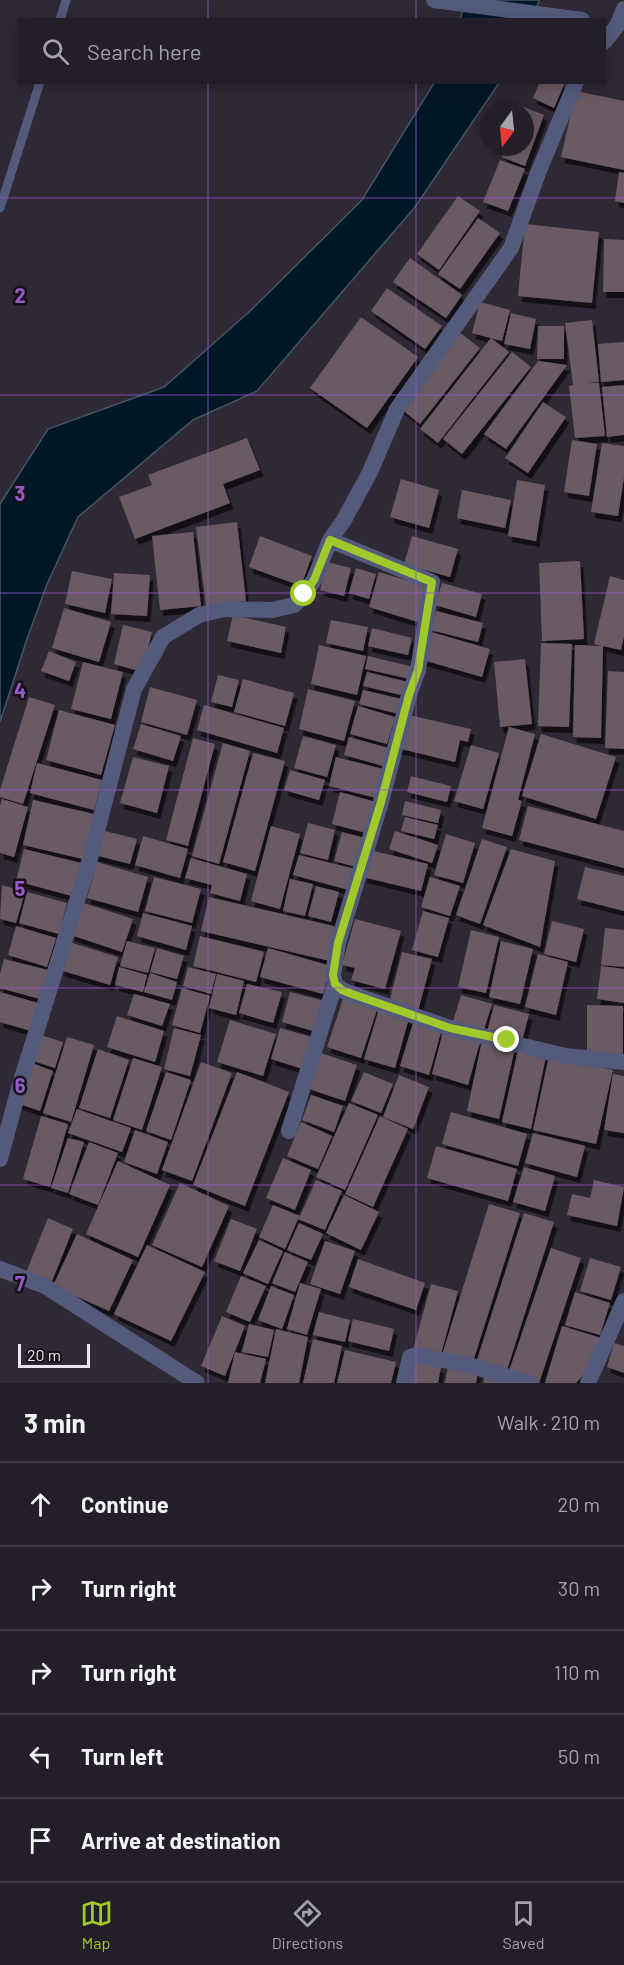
<!DOCTYPE html>
<meta charset="utf-8">
<style>
body{margin:0;font-family:Barlow,sans-serif;background:#2f2b34;color:#f1f3f6}
.compass{position:absolute;left:480px;top:102px;width:54px;height:54px;border-radius:50%;background:#231e28;box-shadow:0 3px 15px #0003;rotate:195deg}
.scale{position:absolute;left:18px;bottom:15px;width:72px;box-sizing:border-box;padding-left:6px;border:3px solid #eae5ee;border-top:0;font-size:16px;line-height:21px;white-space:nowrap;color:#eae5ee;-webkit-text-stroke:4px #161218;paint-order:stroke}
.stop{position:absolute;width:18px;height:18px;margin:-14px;border:4px solid #a0c92b;border-radius:50%;background:#fff}
.stop.end{background:#a0c92b;border-color:#fff;box-shadow:0 2px 6px #0008}
.list{margin:0;padding:0;list-style:none}
h2{display:flex;justify-content:space-between;align-items:center;height:78px;margin:0;padding:0 24px;font-size:26px}
h2 small{font-size:20px;font-weight:400;color:#a3a2a8}
.list li{display:grid;grid-template-columns:39px 1fr auto;gap:18px;align-items:center;box-sizing:border-box;height:84px;padding:0 24px;border-top:2px solid #403c45}
.list b{display:block;font-size:22px;white-space:nowrap}
.list em{font-size:20px;font-style:normal;color:#a3a2a8}
.icon{flex:none;width:33px;height:33px;fill:none;stroke:currentColor;stroke-width:2;stroke-linecap:round;stroke-linejoin:round}
.map{position:relative;flex:none;width:624px;height:1383px;overflow:hidden}
.search{position:absolute;background:#231e28;box-shadow:0 3px 15px #0003;left:18px;right:18px;top:18px;height:66px;display:flex;align-items:center;gap:15px;box-sizing:border-box;padding:0 21px;border-radius:0px;color:#a3a2a8;font-size:22px}
.sheet{height:498px;background:#231e28}
nav{display:flex;justify-content:space-around;align-items:center;box-sizing:border-box;height:84px;border-top:2px solid #403c45;background:#231e28;font-size:16px;color:#a3a2a8}
nav a{display:grid;justify-items:center;gap:3px}
nav .on{color:#a0c92b}
.map>svg:first-child{display:block}
</style>
<div class="map">
<svg width="624" height="1383" viewBox="0 0 624 1383">
<defs>
<filter id="shadow"><feDropShadow dx="3.5" dy="6" stdDeviation="0" flood-color="#0009"/></filter>
</defs>
<rect width="100%" height="100%" fill="#2f2835"/>
<path fill="#001728" stroke="#465563" stroke-width="1.5" d="M 466,0 L 539,0 L 533,19 L 460,20 Z
M 434,83 L 499,83 L 415,207 L 257,391 L 193,420 L 78,517 L 47,584 L 27,639 L 0,722 L 0,504 L 48,429 L 164,387 L 249,312 L 362,200 Z"/>
<path fill="#6b5a63" filter="url(#shadow)" d="M 540,82 L 565,82 L 554,108 L 533,98 Z
M 576,91 L 624,101 L 624,170 L 561,157 Z
M 521,106 L 544,115 L 525,166 L 502,157 L 506,147 L 525,147 L 525,111 L 519,111 Z
M 500,160 L 525,169 L 508,211 L 483,202 Z
M 619,172 L 624,173 L 624,203 L 615,201 Z
M 458,196 L 480,211 L 439,270 L 417,254 Z
M 478,218 L 500,233 L 460,289 L 438,274 Z
M 525,224 L 599,232 L 592,303 L 518,296 Z
M 604,239 L 624,240 L 624,292 L 603,292 Z
M 410,258 L 462,295 L 446,318 L 393,282 Z
M 387,288 L 442,326 L 425,349 L 371,311 Z
M 480,302 L 510,310 L 502,341 L 472,333 Z
M 511,313 L 536,319 L 530,349 L 504,344 Z
M 361,317 L 418,357 L 367,428 L 310,388 Z
M 592,320 L 599,382 L 586,383 L 599,383 L 605,436 L 575,438 L 569,386 L 573,385 L 565,323 Z
M 538,326 L 564,326 L 564,359 L 537,359 Z
M 459,332 L 480,348 L 420,424 L 400,408 Z
M 491,338 L 509,352 L 438,443 L 420,429 Z
M 624,342 L 624,380 L 601,382 L 598,344 Z
M 512,352 L 531,367 L 462,454 L 443,439 Z
M 538,361 L 567,365 L 506,449 L 484,434 Z
M 624,385 L 624,435 L 607,437 L 602,387 Z
M 543,402 L 566,417 L 528,473 L 505,458 Z
M 247,438 L 260,470 L 223,484 L 230,503 L 135,539 L 119,497 L 152,485 L 148,475 Z
M 572,440 L 597,444 L 589,496 L 564,492 Z
M 602,443 L 624,446 L 624,477 L 618,516 L 591,512 Z
M 401,479 L 439,490 L 429,528 L 390,517 Z
M 517,480 L 545,485 L 536,541 L 508,536 Z
M 462,490 L 511,500 L 505,528 L 457,518 Z
M 237,522 L 246,601 L 206,606 L 196,527 Z
M 193,532 L 201,606 L 160,610 L 152,536 Z
M 260,536 L 312,556 L 301,586 L 249,567 Z
M 412,536 L 458,549 L 450,577 L 404,564 Z
M 580,561 L 584,639 L 542,641 L 539,563 Z
M 327,562 L 351,568 L 344,596 L 320,590 Z
M 356,568 L 376,574 L 369,599 L 349,593 Z
M 72,571 L 112,579 L 105,613 L 65,604 Z
M 379,572 L 429,587 L 418,622 L 369,607 Z
M 114,573 L 150,575 L 147,616 L 111,614 Z
M 610,576 L 624,580 L 624,636 L 621,650 L 603,646 L 601,738 L 573,737 L 575,645 L 602,646 L 594,644 Z
M 442,583 L 482,594 L 476,617 L 435,605 Z
M 64,608 L 111,622 L 99,662 L 52,648 Z
M 436,611 L 483,623 L 478,642 L 431,630 Z
M 233,615 L 286,627 L 281,653 L 227,641 Z
M 331,620 L 368,627 L 363,651 L 326,643 Z
M 123,625 L 152,632 L 142,672 L 114,664 Z
M 372,628 L 412,638 L 408,655 L 368,646 Z
M 431,632 L 490,649 L 482,677 L 423,660 Z
M 541,643 L 572,644 L 569,727 L 538,726 Z
M 319,645 L 366,656 L 357,695 L 311,684 Z
M 49,651 L 76,662 L 69,681 L 41,671 Z
M 368,656 L 413,667 L 410,679 L 365,669 Z
M 525,659 L 532,724 L 500,727 L 494,662 Z
M 83,662 L 123,672 L 111,719 L 71,709 Z
M 608,671 L 624,672 L 624,749 L 605,748 Z
M 367,672 L 412,683 L 409,697 L 363,686 Z
M 218,675 L 239,680 L 232,707 L 211,702 Z
M 243,679 L 294,693 L 285,726 L 234,712 Z
M 150,687 L 197,700 L 187,735 L 141,722 Z
M 308,689 L 355,701 L 344,741 L 299,729 Z
M 363,690 L 406,700 L 403,715 L 359,704 Z
M 29,697 L 55,705 L 23,804 L 0,797 L 0,790 Z
M 204,705 L 284,728 L 277,753 L 197,730 Z
M 358,706 L 395,717 L 387,744 L 350,734 Z
M 59,710 L 115,725 L 101,775 L 46,760 Z
M 404,714 L 471,729 L 468,742 L 460,740 L 455,762 L 397,748 Z
M 141,724 L 181,736 L 173,761 L 133,749 Z
M 509,727 L 535,734 L 518,800 L 522,801 L 512,836 L 482,828 Z
M 541,734 L 616,757 L 596,819 L 522,796 Z
M 303,736 L 336,745 L 327,777 L 294,768 Z
M 349,737 L 392,749 L 387,767 L 344,755 Z
M 193,738 L 215,744 L 188,846 L 166,840 Z
M 223,743 L 250,751 L 219,864 L 192,856 Z
M 471,745 L 499,753 L 483,809 L 454,801 Z
M 253,753 L 285,761 L 255,871 L 223,862 Z
M 133,757 L 169,766 L 157,813 L 120,803 Z
M 336,757 L 387,770 L 380,799 L 329,786 Z
M 37,763 L 102,780 L 94,810 L 30,793 Z
M 290,770 L 325,780 L 319,800 L 284,790 Z
M 411,776 L 451,786 L 447,802 L 407,792 Z
M 340,792 L 379,803 L 370,834 L 332,824 Z
M 2,799 L 28,807 L 14,857 L 0,853 L 0,806 Z
M 33,800 L 94,814 L 83,859 L 23,845 Z
M 405,801 L 441,810 L 438,823 L 402,815 Z
M 528,806 L 624,831 L 624,868 L 519,840 Z
M 405,817 L 438,825 L 434,839 L 401,831 Z
M 308,823 L 335,830 L 328,860 L 300,853 Z
M 271,826 L 300,834 L 280,909 L 251,901 Z
M 101,830 L 137,839 L 130,864 L 95,855 Z
M 395,831 L 438,845 L 432,863 L 389,849 Z
M 342,832 L 368,839 L 360,868 L 334,861 Z
M 446,834 L 475,843 L 463,883 L 434,875 Z
M 143,836 L 188,849 L 180,878 L 135,865 Z
M 482,839 L 507,847 L 480,924 L 456,915 Z
M 24,849 L 81,863 L 72,896 L 16,881 Z
M 511,849 L 555,861 L 540,947 L 483,925 Z
M 370,850 L 428,864 L 421,891 L 363,877 Z
M 299,855 L 355,869 L 349,890 L 293,875 Z
M 191,858 L 247,874 L 240,901 L 210,893 L 212,885 L 185,878 Z
M 97,862 L 148,877 L 138,912 L 87,898 Z
M 585,867 L 624,876 L 624,911 L 577,899 Z
M 154,877 L 201,889 L 192,923 L 145,911 Z
M 430,877 L 460,886 L 450,916 L 421,907 Z
M 290,879 L 313,884 L 305,916 L 283,911 Z
M 2,885 L 25,892 L 16,923 L 0,919 Z
M 316,886 L 339,892 L 331,922 L 308,916 Z
M 27,892 L 67,903 L 59,934 L 19,923 Z
M 209,897 L 338,927 L 330,961 L 201,931 Z
M 81,902 L 133,919 L 122,952 L 71,935 Z
M 423,911 L 449,918 L 438,957 L 412,950 Z
M 143,913 L 192,926 L 186,950 L 137,936 Z
M 355,919 L 401,931 L 385,989 L 351,980 L 355,968 L 342,965 Z
M 552,921 L 584,929 L 576,962 L 544,954 Z
M 16,926 L 56,938 L 47,967 L 8,955 Z
M 605,928 L 624,930 L 624,967 L 601,965 Z
M 471,930 L 499,937 L 486,993 L 458,987 Z
M 200,936 L 264,952 L 256,982 L 193,966 Z
M 127,941 L 155,948 L 148,973 L 120,966 Z
M 501,941 L 533,949 L 520,1004 L 489,997 Z
M 69,942 L 118,957 L 110,985 L 60,970 Z
M 157,948 L 184,956 L 177,979 L 150,972 Z
M 268,948 L 331,966 L 323,994 L 260,977 Z
M 402,952 L 432,959 L 418,1011 L 389,1003 Z
M 538,954 L 568,962 L 556,1015 L 525,1007 Z
M 4,959 L 48,970 L 40,999 L 0,988 L 0,974 Z
M 601,966 L 624,969 L 624,1003 L 597,999 Z
M 119,967 L 147,975 L 143,992 L 115,985 Z
M 188,967 L 216,974 L 211,994 L 183,986 Z
M 150,973 L 177,982 L 172,1000 L 144,992 Z
M 217,974 L 244,981 L 236,1015 L 209,1008 Z
M 247,984 L 282,992 L 273,1023 L 239,1013 Z
M 182,988 L 210,996 L 200,1033 L 172,1025 Z
M 0,992 L 38,1003 L 31,1031 L 0,1022 Z
M 290,992 L 328,1002 L 320,1033 L 282,1022 Z
M 134,994 L 170,1004 L 162,1026 L 127,1015 Z
M 461,995 L 492,1004 L 483,1033 L 452,1025 Z
M 344,996 L 378,1007 L 361,1058 L 327,1047 Z
M 494,1005 L 529,1014 L 522,1041 L 487,1032 Z
M 587,1005 L 623,1006 L 623,1054 L 587,1054 Z
M 379,1009 L 409,1018 L 395,1068 L 364,1059 Z
M 117,1016 L 164,1031 L 155,1062 L 107,1047 Z
M 230,1020 L 276,1034 L 263,1076 L 217,1062 Z
M 413,1023 L 441,1032 L 429,1075 L 400,1066 Z
M 174,1028 L 201,1035 L 190,1076 L 164,1069 Z
M 280,1028 L 315,1038 L 306,1070 L 271,1059 Z
M 443,1032 L 480,1042 L 468,1085 L 432,1074 Z
M 38,1034 L 63,1042 L 55,1068 L 30,1060 Z
M 67,1037 L 94,1045 L 71,1122 L 43,1113 Z
M 482,1041 L 515,1048 L 499,1119 L 467,1111 Z
M 98,1049 L 129,1060 L 110,1118 L 79,1108 Z
M 518,1050 L 546,1056 L 531,1129 L 502,1122 Z
M 318,1052 L 357,1065 L 345,1101 L 306,1088 Z
M 549,1056 L 613,1070 L 596,1144 L 533,1130 Z
M 133,1058 L 162,1067 L 142,1130 L 113,1120 Z
M 29,1062 L 53,1071 L 40,1111 L 17,1103 Z
M 201,1062 L 232,1073 L 192,1181 L 162,1170 Z
M 166,1072 L 191,1080 L 171,1140 L 146,1131 Z
M 237,1072 L 289,1092 L 245,1206 L 193,1185 Z
M 364,1072 L 393,1084 L 381,1113 L 351,1101 Z
M 613,1074 L 624,1076 L 624,1133 L 604,1130 Z
M 399,1075 L 429,1087 L 413,1129 L 383,1117 Z
M 311,1095 L 343,1106 L 334,1132 L 302,1120 Z
M 349,1103 L 378,1115 L 345,1190 L 316,1177 Z
M 77,1109 L 131,1128 L 122,1152 L 68,1133 Z
M 451,1112 L 527,1134 L 518,1166 L 442,1144 Z
M 41,1116 L 68,1124 L 50,1187 L 23,1179 Z
M 380,1116 L 408,1129 L 373,1207 L 345,1194 Z
M 301,1122 L 332,1136 L 318,1169 L 287,1156 Z
M 135,1130 L 168,1142 L 157,1174 L 124,1162 Z
M 533,1133 L 585,1146 L 577,1177 L 525,1163 Z
M 68,1138 L 84,1142 L 68,1193 L 51,1188 Z
M 89,1142 L 118,1153 L 98,1205 L 69,1194 Z
M 436,1146 L 517,1169 L 508,1201 L 427,1178 Z
M 283,1158 L 311,1170 L 295,1210 L 266,1198 Z
M 118,1161 L 170,1185 L 138,1257 L 86,1234 Z
M 524,1167 L 555,1176 L 545,1211 L 513,1202 Z
M 316,1180 L 342,1191 L 325,1230 L 298,1219 L 285,1249 L 259,1237 L 273,1205 L 300,1216 Z
M 594,1180 L 624,1187 L 617,1226 L 567,1215 L 572,1194 L 590,1198 Z
M 180,1183 L 229,1206 L 202,1267 L 152,1245 Z
M 344,1195 L 379,1212 L 361,1250 L 326,1233 Z
M 489,1204 L 520,1213 L 472,1365 L 442,1355 Z
M 524,1213 L 554,1222 L 506,1373 L 476,1363 Z
M 48,1218 L 73,1229 L 50,1286 L 25,1275 Z
M 231,1219 L 257,1229 L 240,1271 L 214,1261 Z
M 299,1223 L 323,1234 L 311,1260 L 287,1250 Z
M 77,1234 L 133,1260 L 109,1311 L 53,1286 Z
M 259,1240 L 283,1251 L 268,1284 L 243,1273 Z
M 325,1241 L 355,1251 L 340,1294 L 310,1284 Z
M 147,1245 L 205,1272 L 171,1341 L 114,1314 Z
M 551,1248 L 581,1258 L 539,1383 L 535,1383 L 508,1374 Z
M 285,1252 L 308,1262 L 295,1292 L 272,1283 Z
M 590,1258 L 621,1267 L 611,1300 L 580,1291 Z
M 358,1259 L 425,1283 L 416,1310 L 349,1287 Z
M 241,1276 L 266,1286 L 250,1322 L 226,1312 Z
M 300,1283 L 321,1289 L 307,1335 L 287,1329 Z
M 431,1284 L 458,1291 L 440,1358 L 413,1350 Z
M 271,1286 L 294,1295 L 282,1329 L 258,1320 Z
M 575,1292 L 610,1303 L 600,1335 L 565,1325 Z
M 319,1312 L 350,1320 L 345,1342 L 313,1335 Z
M 222,1316 L 245,1326 L 225,1376 L 201,1366 Z
M 353,1319 L 394,1329 L 389,1351 L 348,1341 Z
M 249,1324 L 274,1330 L 268,1357 L 242,1352 Z
M 562,1326 L 601,1338 L 583,1375 L 576,1383 L 545,1383 Z
M 276,1329 L 308,1337 L 299,1383 L 265,1383 Z
M 313,1339 L 342,1346 L 334,1383 L 303,1383 Z
M 614,1343 L 624,1346 L 624,1373 L 607,1367 Z
M 345,1350 L 396,1362 L 391,1383 L 337,1383 Z
M 235,1352 L 266,1359 L 260,1383 L 228,1383 Z
M 413,1361 L 441,1367 L 438,1383 L 409,1383 Z
M 448,1366 L 478,1372 L 476,1383 L 445,1383 Z
M 486,1372 L 517,1383 L 483,1383 Z"/>
<g fill="none" stroke-linecap="round" stroke-linejoin="round">
<path stroke="#545a7b" stroke-width="9" d="M 60,20 L 66,0
M 0,208 L 40,82"/>
<path stroke="#545a7b" stroke-width="16" d="M 434,0 L 582,20
M 604,42 L 617,26 L 624,9
M 330,540 L 432,582 L 418,670 L 409,695 L 381,802 L 338,943 L 333,975 L 335,984 L 342,990 L 352,994 L 450,1028 L 565,1056 L 624,1062
M 289,1131 L 335,984
M 0,1159 L 21,1081 L 89,862 L 134,689 L 163,637 L 199,615 L 224,609 L 273,610 L 294,605 L 304,594 L 314,580 L 330,540 L 344,520 L 370,472 L 397,409 L 511,248 L 538,173 L 576,82
M 0,1269 L 45,1286 L 197,1383
M 404,1383 L 410,1357 L 416,1355 L 465,1364 L 530,1383
M 588,1383 L 624,1301"/>
</g>
<g fill="none" stroke-linecap="round" stroke-linejoin="round">
<path stroke="#a0c92b" stroke-width="8" d="M 304,594 L 314,580 L 330,540 L 432,582 L 418,670 L 409,695 L 381,802 L 338,943 L 333,975 L 335,984 L 342,990 L 352,994 L 450,1028 L 507,1040"/>
</g>
<path fill="none" stroke="#975acb" stroke-width="1.5" stroke-opacity="0.55" d="M 208,0 L 208,20M 416,0 L 416,20M 208,82 L 208,1383M 416,82 L 416,1383M 0,198 L 624,198M 0,395 L 624,395M 0,593 L 624,593M 0,790 L 624,790M 0,988 L 624,988M 0,1185 L 624,1185"/>
<g font-size="20" text-anchor="middle" font-weight="bold" fill="#975acb" stroke="#161218" stroke-width="5" stroke-linejoin="round" paint-order="stroke">
<text x="20" y="303">2</text>
<text x="20" y="501">3</text>
<text x="20" y="698">4</text>
<text x="20" y="896">5</text>
<text x="20" y="1093">6</text>
<text x="20" y="1291">7</text>
</g>
</svg>
<svg class="compass" viewBox="-18 -18 36 36"><path d="M0-13l5 13h-10z" fill="#e53935"/><path d="M0 13l5-13h-10z" fill="#a3a2a8"/></svg>
<div class="scale">20 m</div>
<div class="stop" style="left:304px;top:594px"></div>
<div class="stop end" style="left:507px;top:1040px"></div>
<div class="search"><svg class="icon" aria-label="search" viewBox="0 0 24 24"><circle cx="10" cy="10" r="6"/><path d="M15 15l6 6"/></svg>Search here</div>
</div>
<section class="sheet">
<h2>3 min<small>Walk · 210 m</small></h2>
<ul class="list">
<li><svg class="icon" aria-label="ahead" viewBox="0 0 24 24"><path d="M12 20V5M6 11l6-6 6 6"/></svg><div><b>Continue</b></div><em>20 m</em></li>
<li><svg class="icon" aria-label="right" viewBox="0 0 24 24"><path d="M7 20v-9h11M14 6l5 5-5 5"/></svg><div><b>Turn right</b></div><em>30 m</em></li>
<li><svg class="icon" aria-label="right" viewBox="0 0 24 24"><path d="M7 20v-9h11M14 6l5 5-5 5"/></svg><div><b>Turn right</b></div><em>110 m</em></li>
<li><svg class="icon" aria-label="left" viewBox="0 0 24 24"><path d="M17 20v-9H6M10 6l-5 5 5 5"/></svg><div><b>Turn left</b></div><em>50 m</em></li>
<li><svg class="icon" aria-label="arrive" viewBox="0 0 24 24"><path d="M6 21V4h12l-3 4 3 4H6"/></svg><div><b>Arrive at destination</b></div></li>
</ul>
</section>
<nav>
<a class="on"><svg class="icon" aria-label="map" viewBox="0 0 24 24"><path d="M3 6l6-2 6 2 6-2v14l-6 2-6-2-6 2zM9 4v14M15 6v14"/></svg>Map</a>
<a><svg class="icon" aria-label="directions" viewBox="0 0 24 24"><path d="M12 3l9 9-9 9-9-9zM9 14v-3h6M13 9l2 2-2 2"/></svg>Directions</a>
<a><svg class="icon" aria-label="saved" viewBox="0 0 24 24"><path d="M7 4h10v16l-5-4-5 4z"/></svg>Saved</a>
</nav>
